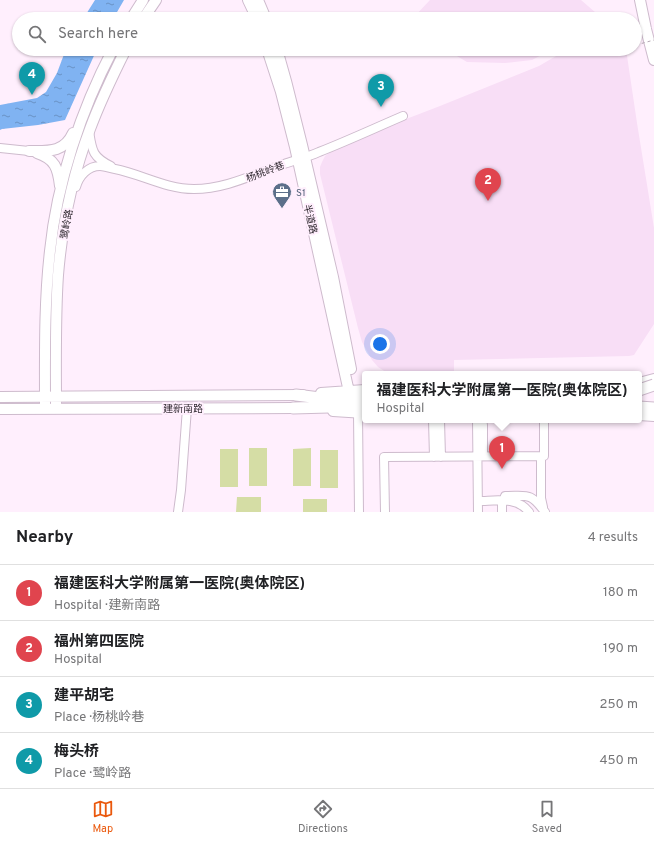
<!DOCTYPE html>
<meta charset="utf-8">
<style>
body{margin:0;font-family:Overpass,"Noto Sans SC",sans-serif;background:#f6f6f6;color:#202124}
.you{position:absolute;left:380px;top:344px;width:14px;height:14px;margin:-10px;border:3px solid #fff;border-radius:50%;background:#1a73e8;box-shadow:0 0 0 6px #1a73e833}
.badge{display:grid;place-items:center;width:26px;height:26px;border-radius:50%;background:#ea580c;color:#fff;font-size:13px;font-weight:700}
.pin{position:absolute;translate:-50% -33px;filter:drop-shadow(0 1px 2px #0008)}
.pin::after{content:'';position:absolute;top:21px;width:14px;height:12px;background:inherit;clip-path:polygon(0 0,100% 0,50% 100%)}
.popup{position:absolute;left:362px;top:371px;width:280px;height:52px;box-sizing:border-box;display:grid;place-content:center;border-radius:4px;background:#fff;filter:drop-shadow(0 1px 3px #0005);font-size:13px;white-space:nowrap;color:#757577}
.popup b{font-size:15px;color:#202124}
.popup::after{content:'';position:absolute;left:50%;top:100%;margin-left:-8px;border:8px solid transparent;border-top-color:#fff}
.list{margin:0;padding:0;list-style:none}
h2{display:flex;justify-content:space-between;align-items:center;height:52px;margin:0;padding:0 16px;font-size:17px}
h2 small{font-size:13px;font-weight:400;color:#757577}
.list li{display:grid;grid-template-columns:26px 1fr auto;gap:12px;align-items:center;box-sizing:border-box;height:56px;padding:0 16px;border-top:1px solid #e0e0e0}
.list b{display:block;font-size:15px;white-space:nowrap}
.list p{margin:0;font-size:13px;white-space:nowrap;color:#757577}
.list em{font-size:13px;font-style:normal;color:#757577}
.icon{flex:none;width:22px;height:22px;fill:none;stroke:currentColor;stroke-width:2;stroke-linecap:round;stroke-linejoin:round}
.map{position:relative;flex:none;width:654px;height:512px;overflow:hidden}
.search{position:absolute;background:#fff;box-shadow:0 1px 3px #0004;left:12px;right:12px;top:12px;height:44px;display:flex;align-items:center;gap:10px;box-sizing:border-box;padding:0 14px;border-radius:22px;color:#757577;font-size:15px}
.sheet{height:276px;background:#fff}
nav{display:flex;justify-content:space-around;align-items:center;box-sizing:border-box;height:56px;border-top:1px solid #e0e0e0;background:#fff;font-size:11px;color:#757577}
nav a{display:grid;justify-items:center;gap:2px}
nav .on{color:#ea580c}
.map>svg:first-child{display:block}
</style>
<div class="map">
<svg width="654" height="512" viewBox="0 0 654 512">
<defs>
<pattern id="water-ripples" width="26" height="14" patternUnits="userSpaceOnUse"><rect width="26" height="14" fill="#80b3f2"/><path d="M2 4q2-2 4 0t4 0M15 11q2-2 4 0t4 0" fill="none" stroke="#6992c5"/></pattern>
</defs>
<rect width="100%" height="100%" fill="#ffeffd"/>
<path fill="#f8def6" d="M 430,0 L 581,0 L 603,19 L 414,19 L 413,18 Z
M 445,49 L 553,49 L 532,60 L 505,63 L 467,62 Z
M 568,49 L 626,49 L 637,123 L 654,228 L 654,324 L 634,355 L 629,356 L 454,360 L 454,374 L 389,374 L 378,367 L 372,360 L 362,342 L 358,328 L 320,174 L 320,167 L 322,162 L 325,156 L 333,150 L 401,121 L 440,106 L 539,66 Z"/>
<path fill="#d5dda5" d="M 249,448 L 267,448 L 267,486 L 249,486 Z
M 311,448 L 311,486 L 293,486 L 293,449 Z
M 220,449 L 238,449 L 238,487 L 220,487 Z
M 320,450 L 338,450 L 338,488 L 320,488 Z
M 237,497 L 261,497 L 261,512 L 236,512 Z
M 303,499 L 327,499 L 327,512 L 303,512 Z"/>
<path fill="url(#water-ripples)" d="M 95,0 L 124,0 L 113,19 L 83,19 Z
M 66,49 L 97,49 L 65,120 L 38,125 L 2,129 L 0,130 L 0,105 L 37,98 L 46,92 L 57,73 Z"/>
<g fill="none" stroke-linecap="round" stroke-linejoin="round">
<defs>
<path id="minor" d="M 89,131 C 92,150 92,157 111,166
M 0,148 L 29,151
M 76,187 C 79,176 88,166 100,166 C 104,166 110,168 115,169 C 141,174 166,189 194,189 C 226,189 254,174 284,164 C 296,160 308,157 319,152 C 347,141 375,128 403,116
M 358,413 L 359,512
M 433,420 L 434,457
M 440,420 L 441,457
M 477,420 L 478,512
M 483,425 L 483,456
M 541,456 L 541,498 L 543,507
M 478,501 C 495,501 517,496 529,512
M 178,512 L 181,490 L 187,408
M 385,512 L 384,457 L 544,456 L 544,420
M 502,512 L 502,505 L 505,496 C 528,496 530,492 545,512"/>
<path id="major" d="M 248,0 L 257,19
M 258,0 L 266,19
M 640,0 L 646,29 L 654,60
M 131,19 L 143,0
M 143,19 L 156,0
M 267,49 L 281,92 L 295,147 L 349,392
M 277,49 L 286,81 L 302,145 L 333,277 L 351,369
M 29,151 C 48,151 64,153 73,133
M 37,153 C 55,159 58,168 60,186
M 639,383 L 654,379
M 321,393 L 365,390
M 0,397 L 303,395
M 0,409 L 293,408 L 301,408
M 45,409 C 45,356 44,303 50,251 C 57,182 81,110 113,49
M 56,409 C 56,364 55,319 58,275 C 62,227 73,174 90,129 C 100,102 113,75 126,49
M 333,411 L 365,413
M 639,415 L 654,416"/>
<path id="highway" d="M 296,395 L 320,398 L 365,398
M 639,407 L 654,408
M 293,408 L 365,406"/>
</defs>
<use href="#minor" stroke="#cebbcd" stroke-width="10"/>
<use href="#major" stroke="#cebbcd" stroke-width="12"/>
<use href="#highway" stroke="#cebbcd" stroke-width="13"/>
<use href="#minor" stroke="#fff" stroke-width="8"/>
<use href="#major" stroke="#fff" stroke-width="10"/>
<use href="#highway" stroke="#fff" stroke-width="11"/>
<defs>
<path id="highway-bridge" d="M 639,390 L 654,385"/>
</defs>
<use href="#highway-bridge" stroke="#cebbcd" stroke-width="13" stroke-linecap="butt"/>
<path stroke="#b5a8b4" stroke-width="1" stroke-dasharray="3 3" stroke-linecap="butt" d="M 636,45 L 654,40"/>
<use href="#highway-bridge" stroke="#fff" stroke-width="11"/>
</g>
<defs>
<symbol id="office-pin" viewBox="-11 -11 22 30"><path d="M0 17L-7.5 6A9.5 9.5 0 1 1 7.5 6Z" fill="#5c6f8a" stroke="#ffeffd"/><path d="M-6-3h4V-5.5h4V-3h4V5H-6ZM-1-4.5V-3h2v-1.5ZM-6 0V1H6V0Z" fill="#fff"/></symbol>
</defs>
<g fill-rule="evenodd">
<use href="#office-pin" x="271" y="181" width="22" height="30"/>
</g>
<g text-anchor="middle" stroke-width="4" stroke-linejoin="round" paint-order="stroke">
<g font-size="10" fill="#312a31" stroke="#ffeffd">
<text transform="translate(265 171) rotate(-21)" y="4">杨桃岭巷</text>
<text transform="translate(311 219) rotate(77)" y="4">半道路</text>
<text transform="translate(66 224) rotate(-80)" y="4">鹭岭路</text>
<text x="183" y="412">建新南路</text>
</g>
<g font-size="10" fill="#4e5e75" stroke="#ffeffd" text-anchor="start">
<text x="296" y="196">S1</text>
</g>
</g>
</svg>
<div class="you"></div>
<div class="pin badge" style="left:502px;top:469px;background:#e0444e">1</div>
<div class="popup"><b>福建医科大学附属第一医院(奥体院区)</b>Hospital</div>
<div class="pin badge" style="left:488px;top:201px;background:#e0444e">2</div>
<div class="pin badge" style="left:381px;top:107px;background:#0f9aa8">3</div>
<div class="pin badge" style="left:32px;top:95px;background:#0f9aa8">4</div>
<div class="search"><svg class="icon" aria-label="search" viewBox="0 0 24 24"><circle cx="10" cy="10" r="6"/><path d="M15 15l6 6"/></svg>Search here</div>
</div>
<section class="sheet">
<h2>Nearby<small>4 results</small></h2>
<ul class="list">
<li><span class="badge" style="background:#e0444e">1</span><div><b>福建医科大学附属第一医院(奥体院区)</b><p>Hospital · 建新南路</p></div><em>180 m</em></li>
<li><span class="badge" style="background:#e0444e">2</span><div><b>福州第四医院</b><p>Hospital</p></div><em>190 m</em></li>
<li><span class="badge" style="background:#0f9aa8">3</span><div><b>建平胡宅</b><p>Place · 杨桃岭巷</p></div><em>250 m</em></li>
<li><span class="badge" style="background:#0f9aa8">4</span><div><b>梅头桥</b><p>Place · 鹭岭路</p></div><em>450 m</em></li>
</ul>
</section>
<nav>
<a class="on"><svg class="icon" aria-label="map" viewBox="0 0 24 24"><path d="M3 6l6-2 6 2 6-2v14l-6 2-6-2-6 2zM9 4v14M15 6v14"/></svg>Map</a>
<a><svg class="icon" aria-label="directions" viewBox="0 0 24 24"><path d="M12 3l9 9-9 9-9-9zM9 14v-3h6M13 9l2 2-2 2"/></svg>Directions</a>
<a><svg class="icon" aria-label="saved" viewBox="0 0 24 24"><path d="M7 4h10v16l-5-4-5 4z"/></svg>Saved</a>
</nav>
